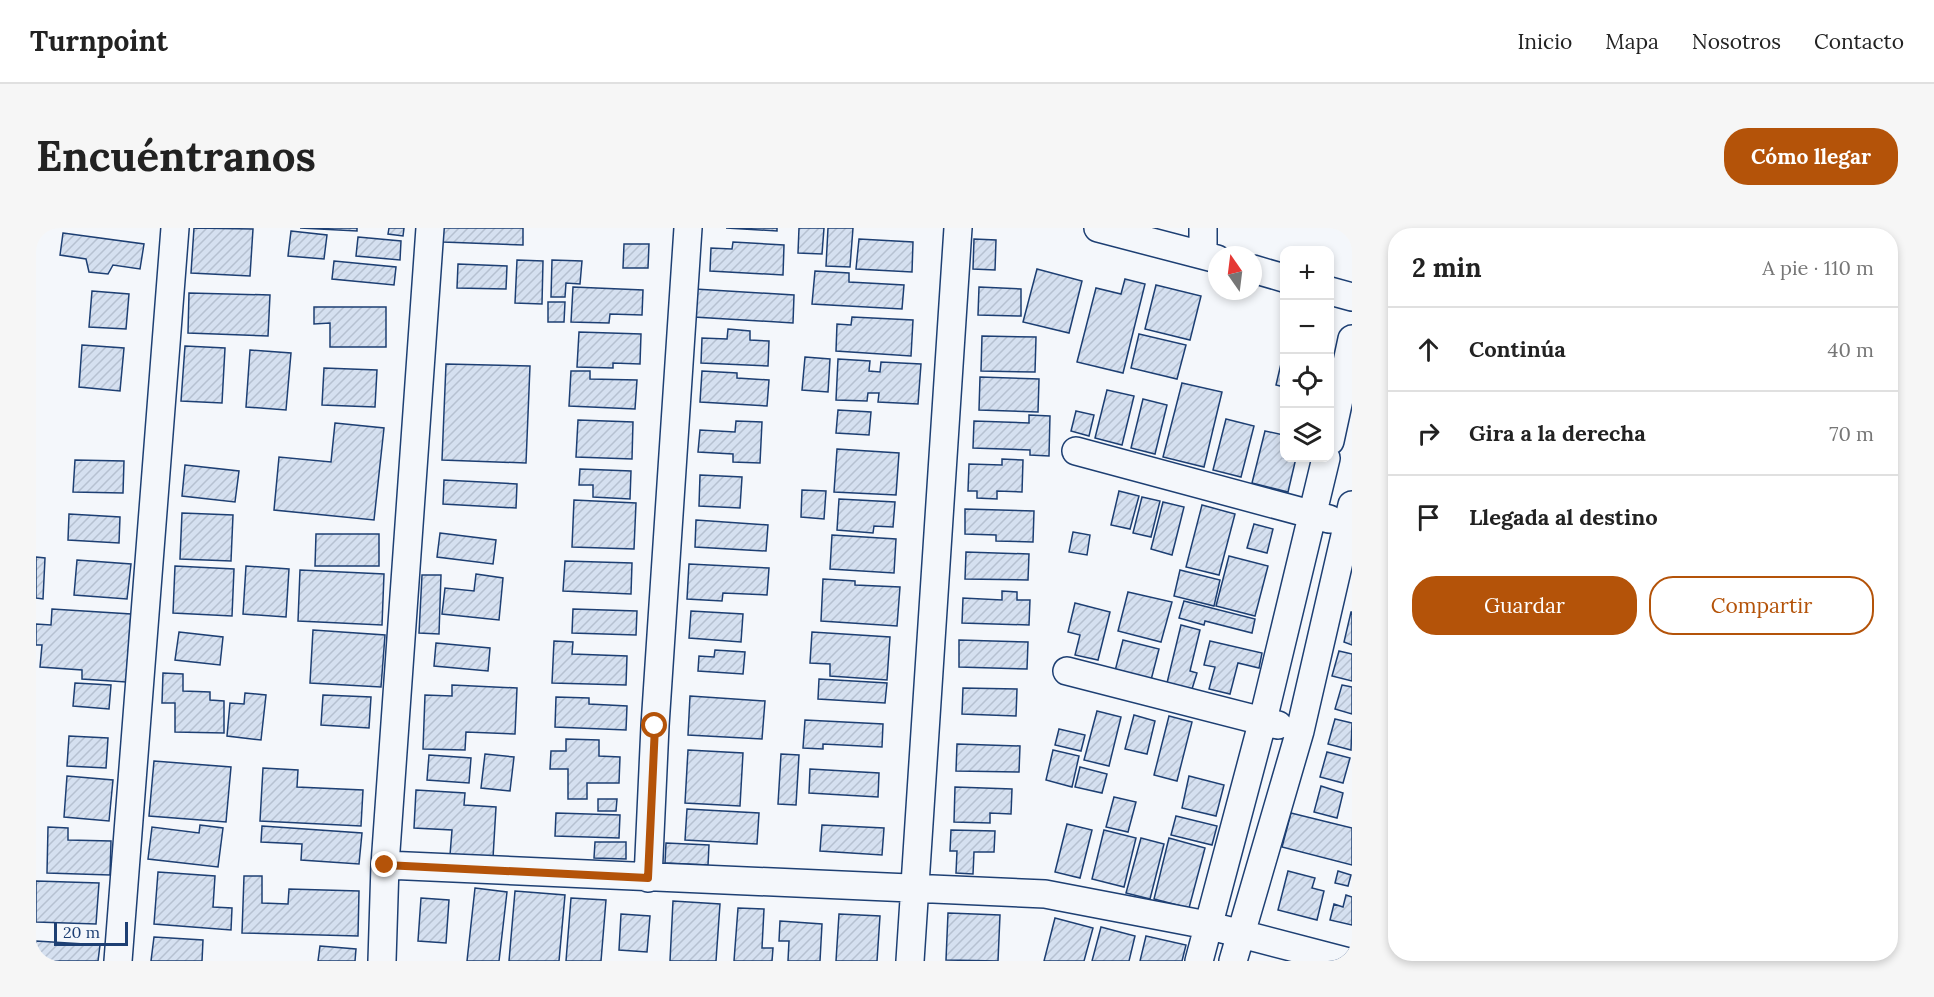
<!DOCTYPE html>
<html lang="es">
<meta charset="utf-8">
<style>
body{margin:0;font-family:Lora,serif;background:#f6f6f6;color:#222}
.controls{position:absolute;right:18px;top:18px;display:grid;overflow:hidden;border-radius:12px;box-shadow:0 3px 9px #0003}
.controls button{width:54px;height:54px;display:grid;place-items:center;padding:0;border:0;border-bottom:2px solid #e0e0e0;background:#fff;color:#222;font:30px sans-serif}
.compass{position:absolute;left:1172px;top:18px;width:54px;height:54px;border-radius:50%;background:#fff;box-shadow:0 3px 9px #0003;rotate:346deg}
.scale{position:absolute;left:18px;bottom:15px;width:74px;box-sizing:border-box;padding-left:6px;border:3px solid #1d3f73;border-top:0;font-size:16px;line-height:21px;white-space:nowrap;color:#1d3f73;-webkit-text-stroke:4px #f4f7fb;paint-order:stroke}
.stop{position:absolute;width:18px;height:18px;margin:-14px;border:4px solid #b45309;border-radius:50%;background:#fff}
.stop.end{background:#b45309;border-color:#fff;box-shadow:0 2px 6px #0008}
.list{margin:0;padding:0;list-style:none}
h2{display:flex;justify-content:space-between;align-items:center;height:78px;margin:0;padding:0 24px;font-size:26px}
h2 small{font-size:20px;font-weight:400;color:#767676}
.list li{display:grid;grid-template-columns:39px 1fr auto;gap:18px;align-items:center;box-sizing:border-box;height:84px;padding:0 24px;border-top:2px solid #e0e0e0}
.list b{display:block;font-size:22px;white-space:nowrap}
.list em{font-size:20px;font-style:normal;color:#767676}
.actions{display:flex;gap:12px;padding:18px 24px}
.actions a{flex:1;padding:14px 0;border:2px solid #b45309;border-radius:24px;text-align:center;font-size:21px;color:#b45309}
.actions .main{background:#b45309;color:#fff}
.icon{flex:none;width:33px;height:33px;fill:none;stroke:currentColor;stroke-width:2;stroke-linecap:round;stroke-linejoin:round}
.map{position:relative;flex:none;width:1316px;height:733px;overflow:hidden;border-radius:24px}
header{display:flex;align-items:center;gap:36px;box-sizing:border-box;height:84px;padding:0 30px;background:#fff;border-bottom:2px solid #e0e0e0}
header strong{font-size:28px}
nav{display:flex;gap:33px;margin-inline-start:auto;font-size:21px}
.intro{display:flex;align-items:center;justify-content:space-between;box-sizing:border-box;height:144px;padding:0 36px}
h1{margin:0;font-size:42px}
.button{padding:15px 27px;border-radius:24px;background:#b45309;color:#fff;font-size:21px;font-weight:700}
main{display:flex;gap:36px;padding:0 36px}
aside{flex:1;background:#fff;border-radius:24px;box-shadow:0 3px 9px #0003}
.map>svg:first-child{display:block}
</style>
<header>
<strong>Turnpoint</strong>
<nav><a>Inicio</a><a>Mapa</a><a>Nosotros</a><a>Contacto</a></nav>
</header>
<div class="intro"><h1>Encuéntranos</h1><a class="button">Cómo llegar</a></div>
<main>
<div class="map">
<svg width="1316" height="733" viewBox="0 0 1316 733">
<defs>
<pattern id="building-hatch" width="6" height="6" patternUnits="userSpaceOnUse" patternTransform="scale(1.5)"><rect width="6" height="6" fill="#d5e0f0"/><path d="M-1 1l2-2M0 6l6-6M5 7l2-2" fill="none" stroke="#b6c1d1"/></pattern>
</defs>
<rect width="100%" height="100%" fill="#f4f7fb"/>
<path fill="url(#building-hatch)" stroke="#1d3f73" stroke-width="1.5" d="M 158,0 L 217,1 L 214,48 L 155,45 Z
M 264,0 L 321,0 L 321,3 Z
M 353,0 L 368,0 L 367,8 L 352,6 Z
M 407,0 L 487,0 L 487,17 L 407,14 Z
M 690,0 L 741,0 L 741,3 Z
M 763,0 L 788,0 L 786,26 L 762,25 Z
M 792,0 L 817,0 L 814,39 L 790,38 Z
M 255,3 L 291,7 L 288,31 L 252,28 Z
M 27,5 L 108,16 L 104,41 L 77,37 L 72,46 L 53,44 L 50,31 L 24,27 Z
M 322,9 L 365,13 L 364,32 L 320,28 Z
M 823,11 L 877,14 L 876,44 L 820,41 Z
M 938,11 L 960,12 L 959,42 L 937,41 Z
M 697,14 L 748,17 L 747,47 L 674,43 L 675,20 L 696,21 Z
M 588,16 L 613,16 L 612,40 L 587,40 Z
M 481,32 L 507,33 L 506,76 L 479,75 Z
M 516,32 L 546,33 L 544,56 L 530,55 L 529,69 L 515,69 Z
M 298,33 L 360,39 L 358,57 L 296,51 Z
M 422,36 L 471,38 L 470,61 L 421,60 Z
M 1001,41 L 1046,53 L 1033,105 L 987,94 Z
M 779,43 L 813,45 L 813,54 L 868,57 L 866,81 L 776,76 Z
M 1089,51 L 1109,56 L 1087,145 L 1041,134 L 1060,60 L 1085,66 Z
M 1120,57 L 1165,68 L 1154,112 L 1109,101 Z
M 537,59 L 607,62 L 606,87 L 574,86 L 573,95 L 535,94 Z
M 943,59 L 985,61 L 985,88 L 942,87 Z
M 659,61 L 758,67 L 757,95 L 658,89 Z
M 56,63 L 93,66 L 90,101 L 53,99 Z
M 153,65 L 234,67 L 232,108 L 152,105 Z
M 512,74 L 529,74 L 528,94 L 512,94 Z
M 278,79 L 350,79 L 350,119 L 294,119 L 294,95 L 278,96 Z
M 816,89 L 877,92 L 875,128 L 800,123 L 801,96 L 815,97 Z
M 692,101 L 714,103 L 714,112 L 733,113 L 732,138 L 665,135 L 666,110 L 691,111 Z
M 543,104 L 605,106 L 604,136 L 577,135 L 577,140 L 541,139 Z
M 1103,106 L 1150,117 L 1141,151 L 1095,140 Z
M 946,108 L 1000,109 L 999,144 L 945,143 Z
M 46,117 L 88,120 L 84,163 L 43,159 Z
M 149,118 L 189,120 L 186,175 L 145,173 Z
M 214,122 L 255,125 L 250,182 L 210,179 Z
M 1248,123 L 1248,159 L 1240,157 Z
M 769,129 L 794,131 L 792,164 L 766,162 Z
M 802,131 L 834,133 L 833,143 L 844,144 L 845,134 L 885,136 L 882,176 L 842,174 L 843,165 L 832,165 L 831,173 L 800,172 Z
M 410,136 L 494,138 L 490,235 L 406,232 Z
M 288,140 L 341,142 L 339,179 L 286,177 Z
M 535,143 L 554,143 L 554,151 L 601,152 L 599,181 L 533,178 Z
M 666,143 L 701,145 L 701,150 L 733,152 L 731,178 L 664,174 Z
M 944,149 L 1003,151 L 1002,184 L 943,182 Z
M 1146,155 L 1186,164 L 1168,239 L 1127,229 Z
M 1071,162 L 1098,168 L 1086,217 L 1059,210 Z
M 1107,171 L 1131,177 L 1119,226 L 1095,220 Z
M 802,182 L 835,184 L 833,207 L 800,205 Z
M 1040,183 L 1058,187 L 1053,208 L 1035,203 Z
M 993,187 L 1014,188 L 1013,228 L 994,227 L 994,222 L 937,220 L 938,193 L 993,195 Z
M 1190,191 L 1218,198 L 1205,249 L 1177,242 Z
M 542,192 L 597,194 L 596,231 L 540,229 Z
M 700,193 L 726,194 L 724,235 L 697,234 L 697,226 L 662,224 L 664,202 L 699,204 Z
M 299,195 L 348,200 L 338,292 L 238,282 L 243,229 L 295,234 Z
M 1229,203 L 1248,207 L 1248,230 L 1260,230 L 1252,264 L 1216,255 Z
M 801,221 L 863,225 L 860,267 L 798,264 Z
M 966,231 L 987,232 L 986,264 L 961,263 L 961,271 L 941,270 L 941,263 L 932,263 L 933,236 L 966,237 Z
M 39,232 L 88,233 L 87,265 L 37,264 Z
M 149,237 L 203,243 L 199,274 L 146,268 Z
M 544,241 L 595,243 L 594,271 L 557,269 L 557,257 L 543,257 Z
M 664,247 L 706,249 L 704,280 L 663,278 Z
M 408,252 L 481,256 L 480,280 L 407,276 Z
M 766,262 L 790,263 L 788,291 L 765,289 Z
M 1083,263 L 1103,268 L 1094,301 L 1075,297 Z
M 1106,269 L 1124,273 L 1115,309 L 1097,305 Z
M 803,271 L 859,274 L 857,299 L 838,298 L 837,305 L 801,302 Z
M 538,272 L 600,275 L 598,321 L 536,319 Z
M 1127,274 L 1148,279 L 1136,327 L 1115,321 Z
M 1166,277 L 1199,286 L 1183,347 L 1150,339 Z
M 929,281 L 998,283 L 997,314 L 960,313 L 960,307 L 929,306 Z
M 146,285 L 197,287 L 195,333 L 144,331 Z
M 33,286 L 84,289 L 83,315 L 32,312 Z
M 660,292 L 732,297 L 730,323 L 659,319 Z
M 1218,296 L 1237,301 L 1231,325 L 1211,320 Z
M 1037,304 L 1054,307 L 1051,327 L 1033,324 Z
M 404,305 L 460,312 L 457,336 L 401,329 Z
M 280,306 L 343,306 L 343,338 L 279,338 Z
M 796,307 L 860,311 L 858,345 L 794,341 Z
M 930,324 L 993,326 L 992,352 L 929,351 Z
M 1193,328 L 1232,338 L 1219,388 L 1180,378 Z
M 0,329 L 9,330 L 7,371 L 0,370 Z
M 41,332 L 95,336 L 91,371 L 38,367 Z
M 529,333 L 596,335 L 595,366 L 527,363 Z
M 653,336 L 733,340 L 731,367 L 687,365 L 686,373 L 651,371 Z
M 139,338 L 198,341 L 196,388 L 137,385 Z
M 210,338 L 253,341 L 250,389 L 207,386 Z
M 264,342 L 348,346 L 346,397 L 262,393 Z
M 1144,342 L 1184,352 L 1178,378 L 1138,368 Z
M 440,346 L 467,350 L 463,392 L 406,386 L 409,360 L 438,363 Z
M 386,347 L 405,347 L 403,406 L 383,405 Z
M 787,351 L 819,353 L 819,357 L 864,359 L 861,398 L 785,393 Z
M 966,363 L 981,364 L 981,372 L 994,372 L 993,397 L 926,395 L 927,370 L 966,372 Z
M 1092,364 L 1136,374 L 1125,414 L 1082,403 Z
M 1148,373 L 1219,391 L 1216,405 L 1169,393 L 1168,397 L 1143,390 Z
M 1039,375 L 1074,384 L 1062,432 L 1039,427 L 1044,407 L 1032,404 Z
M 16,381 L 95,386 L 90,454 L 46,451 L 46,442 L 4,439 L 6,417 L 0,417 L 0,396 L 15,397 Z
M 537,381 L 601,383 L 600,407 L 536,405 Z
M 655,383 L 707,386 L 705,414 L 653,410 Z
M 1315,384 L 1316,384 L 1316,417 L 1308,414 Z
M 1145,397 L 1164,402 L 1154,443 L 1161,445 L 1156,461 L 1131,455 Z
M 277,402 L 349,407 L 345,459 L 274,455 Z
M 143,404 L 187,409 L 184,437 L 139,432 Z
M 776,404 L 854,409 L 851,452 L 794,448 L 794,436 L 774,435 Z
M 923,412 L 992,414 L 991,441 L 923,439 Z
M 1087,412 L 1123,421 L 1115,452 L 1079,443 Z
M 518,413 L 537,414 L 536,426 L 591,428 L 590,457 L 516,455 Z
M 1174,413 L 1226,425 L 1223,440 L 1202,435 L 1194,466 L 1173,461 L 1179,439 L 1168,437 Z
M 400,415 L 454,420 L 452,443 L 398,438 Z
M 679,422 L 709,424 L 707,446 L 662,443 L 663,428 L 678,429 Z
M 1303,423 L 1316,426 L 1316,453 L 1296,448 Z
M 127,445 L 147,446 L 147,463 L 174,464 L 174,472 L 188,473 L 188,505 L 139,504 L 139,475 L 126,475 Z
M 783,451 L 851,455 L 849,475 L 782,471 Z
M 39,455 L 75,457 L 73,481 L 37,478 Z
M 416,457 L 481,460 L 479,506 L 430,504 L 429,522 L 387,521 L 389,467 L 416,468 Z
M 1306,457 L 1316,459 L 1316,486 L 1299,481 Z
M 927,460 L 981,461 L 980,488 L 926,486 Z
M 209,465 L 230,467 L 225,512 L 191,508 L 194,475 L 208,476 Z
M 287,467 L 335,469 L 333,500 L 285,497 Z
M 654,468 L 729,473 L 726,511 L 652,507 Z
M 520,469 L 553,470 L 553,476 L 591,478 L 590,502 L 519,499 Z
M 1061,483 L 1085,489 L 1073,538 L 1048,532 Z
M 1098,487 L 1119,493 L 1111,526 L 1089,521 Z
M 1133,488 L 1156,494 L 1141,553 L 1118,547 Z
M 1299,491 L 1316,495 L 1315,522 L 1292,516 Z
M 769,492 L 847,496 L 846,519 L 787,516 L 787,521 L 767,520 Z
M 1023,501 L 1049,507 L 1045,523 L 1019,517 Z
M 33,508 L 72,510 L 70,540 L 31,538 Z
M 530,511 L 563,512 L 563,528 L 584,529 L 583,555 L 551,555 L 551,571 L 532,571 L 532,541 L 514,541 L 515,523 L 530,523 Z
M 921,516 L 984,518 L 983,544 L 920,543 Z
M 652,522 L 707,525 L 704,578 L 649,575 Z
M 1017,522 L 1043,528 L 1036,559 L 1010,552 Z
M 1291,524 L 1314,530 L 1307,555 L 1284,549 Z
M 449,526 L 478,529 L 474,563 L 445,560 Z
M 745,526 L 763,527 L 760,577 L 742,576 Z
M 393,527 L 435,530 L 433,555 L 391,552 Z
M 118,533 L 195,539 L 190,594 L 113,588 Z
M 1044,539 L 1071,546 L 1066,565 L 1039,559 Z
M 227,540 L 262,542 L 261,559 L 327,562 L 325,598 L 224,593 Z
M 774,541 L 843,545 L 842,569 L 773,565 Z
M 31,548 L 77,552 L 73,593 L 28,589 Z
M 1153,548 L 1188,557 L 1180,588 L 1146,580 Z
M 1285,558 L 1307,565 L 1301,590 L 1278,584 Z
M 919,559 L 976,561 L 975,586 L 954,585 L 954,595 L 918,594 Z
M 380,562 L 429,565 L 428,577 L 460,579 L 457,630 L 414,627 L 416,602 L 378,600 Z
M 1078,569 L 1100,574 L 1092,604 L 1070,599 Z
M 562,571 L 581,571 L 580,583 L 562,583 Z
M 651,581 L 723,585 L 721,616 L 649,612 Z
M 520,585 L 584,587 L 583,610 L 519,608 Z
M 1255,585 L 1316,600 L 1316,637 L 1246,619 Z
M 1140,588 L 1181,598 L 1176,617 L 1135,607 Z
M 1031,596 L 1056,602 L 1044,650 L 1019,644 Z
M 164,597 L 187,600 L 182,639 L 112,631 L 116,599 L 163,605 Z
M 786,597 L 848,600 L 846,627 L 784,623 Z
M 226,598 L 326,605 L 323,636 L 265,632 L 266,616 L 225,614 Z
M 12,599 L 32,600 L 32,612 L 75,613 L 74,647 L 11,645 Z
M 915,602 L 959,603 L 958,624 L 938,624 L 937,646 L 920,645 L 921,623 L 914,623 Z
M 1068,602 L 1100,610 L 1088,659 L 1056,651 Z
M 1105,610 L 1128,616 L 1114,671 L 1090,665 Z
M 1133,610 L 1169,620 L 1153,680 L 1118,671 Z
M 559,614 L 590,614 L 590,631 L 558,630 Z
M 630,615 L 673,617 L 672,637 L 629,635 Z
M 1252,643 L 1279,650 L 1276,660 L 1288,663 L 1281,692 L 1242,682 Z
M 1302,643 L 1315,647 L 1312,658 L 1299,655 Z
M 122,644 L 179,648 L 177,679 L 196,680 L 195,702 L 118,696 Z
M 208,648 L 226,648 L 226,675 L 252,676 L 253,661 L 323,663 L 322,708 L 206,705 Z
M 0,653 L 63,655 L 60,696 L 0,694 Z
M 439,660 L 471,664 L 463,733 L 431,733 Z
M 479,663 L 529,667 L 523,733 L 473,733 Z
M 1310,667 L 1316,669 L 1316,697 L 1294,692 L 1298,676 L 1307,679 Z
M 385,670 L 413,672 L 410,715 L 382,713 Z
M 535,670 L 570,672 L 565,733 L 530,733 Z
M 637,673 L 684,676 L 680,733 L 634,733 Z
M 702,680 L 728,681 L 726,720 L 737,720 L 736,733 L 698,733 Z
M 912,685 L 964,687 L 962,733 L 910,732 Z
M 585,686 L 614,688 L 611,724 L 583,722 Z
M 803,686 L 844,688 L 841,733 L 800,733 Z
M 1019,690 L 1057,700 L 1048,733 L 1008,733 Z
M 744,693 L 786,696 L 784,733 L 752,733 L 753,713 L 743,713 Z
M 1065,699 L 1099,708 L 1093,733 L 1056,733 Z
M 1110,708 L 1150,717 L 1146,733 L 1104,733 Z
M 118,709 L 167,712 L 166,733 L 115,733 Z
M 0,713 L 64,717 L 62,733 L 0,733 Z
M 284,718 L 320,721 L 319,733 L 282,733 Z"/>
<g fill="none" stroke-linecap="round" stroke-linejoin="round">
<defs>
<path id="minor" d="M 1062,0 L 1181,31
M 1167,0 L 1167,27
M 1217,41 L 1248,50
M 1294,63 L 1316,69
M 1294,213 L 1316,111
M 1040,223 L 1293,291
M 1031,443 L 1242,497
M 349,637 L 1009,666 L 1171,697 L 1309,733
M 612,650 L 619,498 L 652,0
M 82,733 L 139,0
M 346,733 L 349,637 L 394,0
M 874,733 L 922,0
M 1163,733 L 1227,492 L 1290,230
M 1197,733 L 1264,503 L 1316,277"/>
</defs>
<use href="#minor" stroke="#1d3f73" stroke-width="30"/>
<use href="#minor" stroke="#f4f7fb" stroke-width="27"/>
</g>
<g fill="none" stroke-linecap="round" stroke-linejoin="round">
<path stroke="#b45309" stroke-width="8" d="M 349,637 L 612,650 L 619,498"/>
</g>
</svg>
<div class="controls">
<button>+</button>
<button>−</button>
<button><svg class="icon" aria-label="locate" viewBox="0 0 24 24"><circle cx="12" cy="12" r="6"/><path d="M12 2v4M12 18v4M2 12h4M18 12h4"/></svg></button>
<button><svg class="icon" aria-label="layers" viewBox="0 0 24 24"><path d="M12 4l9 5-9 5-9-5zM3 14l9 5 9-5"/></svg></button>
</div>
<svg class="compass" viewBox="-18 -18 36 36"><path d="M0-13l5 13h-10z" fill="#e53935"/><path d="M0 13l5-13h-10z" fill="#767676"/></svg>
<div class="scale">20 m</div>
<div class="stop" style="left:619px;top:498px"></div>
<div class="stop end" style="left:349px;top:637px"></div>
</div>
<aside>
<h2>2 min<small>A pie · 110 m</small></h2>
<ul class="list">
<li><svg class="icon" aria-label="ahead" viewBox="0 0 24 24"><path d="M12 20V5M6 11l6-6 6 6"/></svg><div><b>Continúa</b></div><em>40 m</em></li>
<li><svg class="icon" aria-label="right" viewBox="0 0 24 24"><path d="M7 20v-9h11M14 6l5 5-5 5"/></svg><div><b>Gira a la derecha</b></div><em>70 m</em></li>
<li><svg class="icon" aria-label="arrive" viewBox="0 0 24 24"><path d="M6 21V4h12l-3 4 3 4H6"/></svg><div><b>Llegada al destino</b></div></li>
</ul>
<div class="actions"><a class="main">Guardar</a><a>Compartir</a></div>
</aside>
</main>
